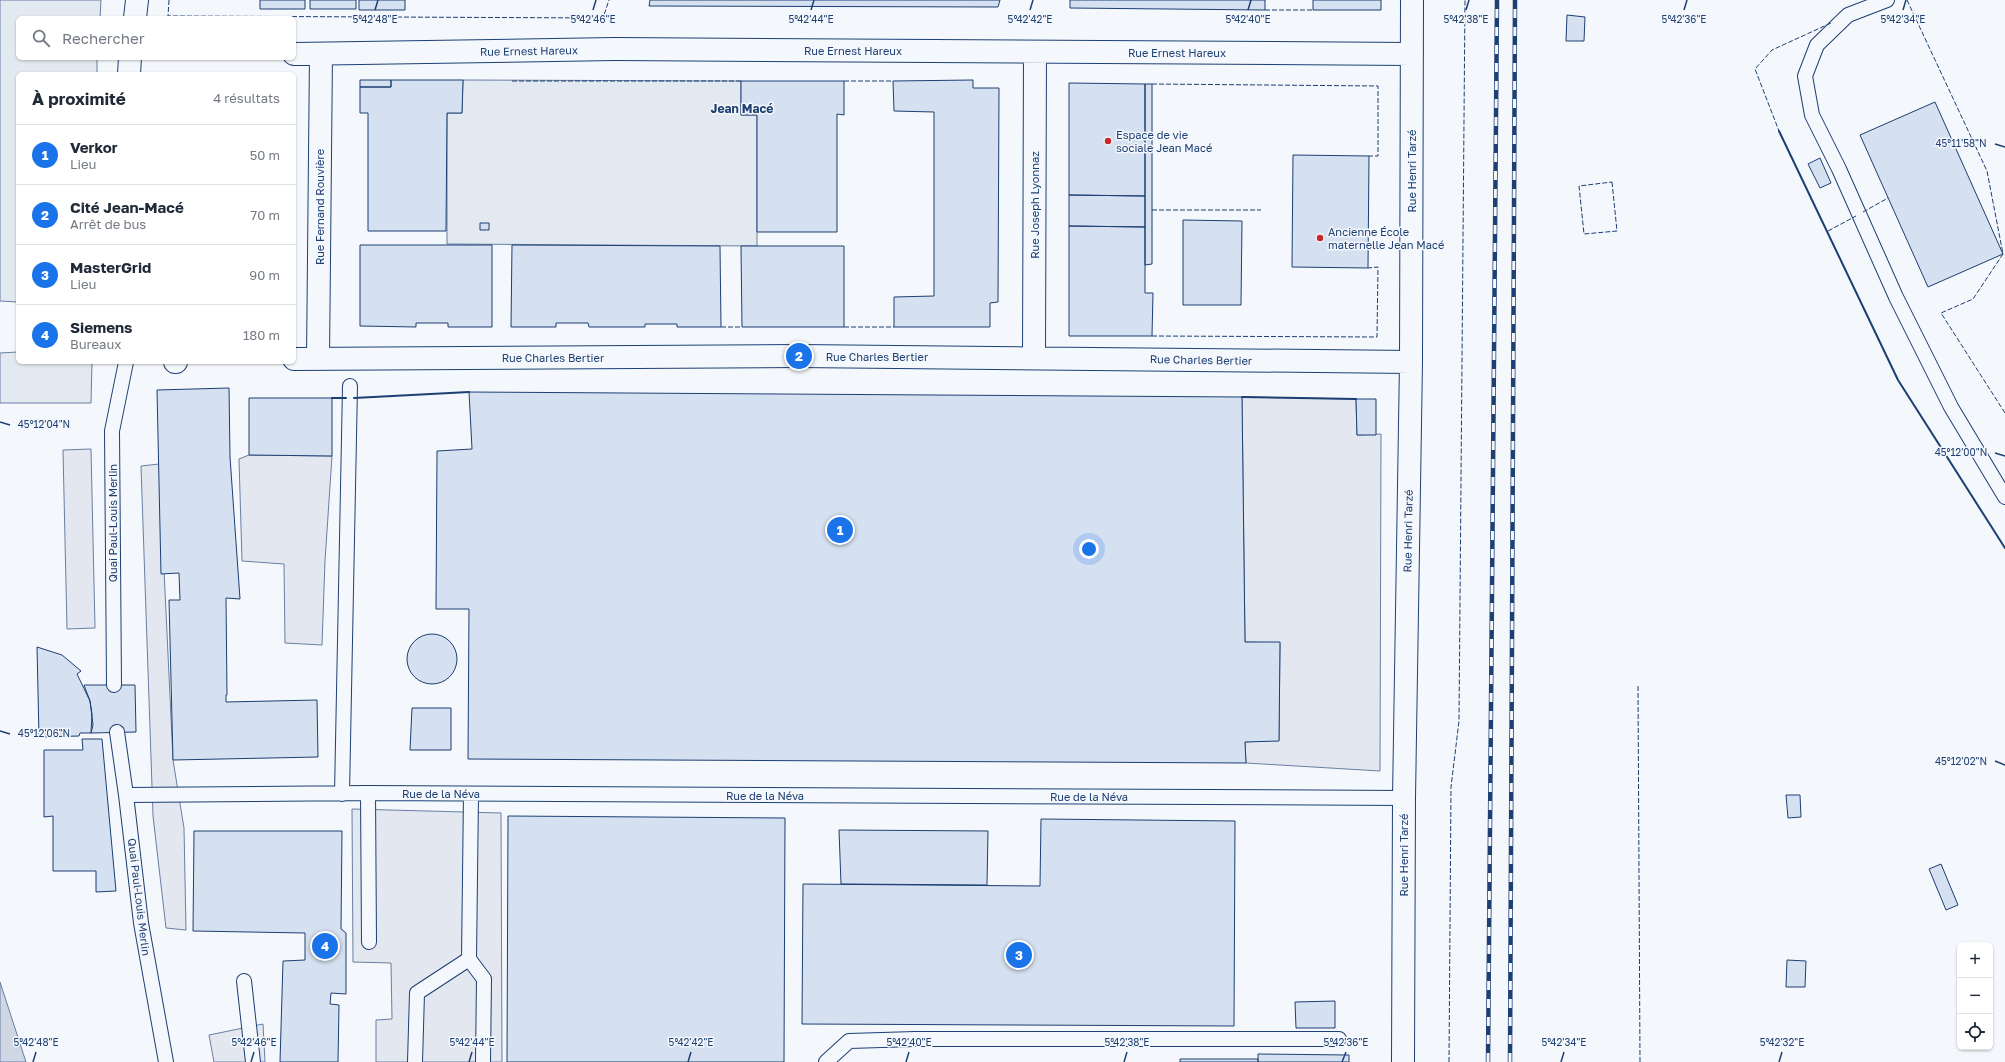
<!DOCTYPE html>
<html lang="fr">
<meta charset="utf-8">
<style>
body{margin:0;font-family:"Golos Text",sans-serif;background:#f2f2f3;color:#1f2937}
.controls{position:absolute;right:12px;bottom:12px;display:grid;overflow:hidden;border-radius:6px;box-shadow:0 1px 3px #0004}
.controls button{width:36px;height:36px;display:grid;place-items:center;padding:0;border:0;border-bottom:1px solid #e0e1e3;background:#fff;color:#1f2937;font:20px sans-serif}
.you{position:absolute;left:1089px;top:549px;width:14px;height:14px;margin:-10px;border:3px solid #fff;border-radius:50%;background:#1a73e8;box-shadow:0 0 0 6px #1a73e833}
.badge{display:grid;place-items:center;width:26px;height:26px;border-radius:50%;background:#1a73e8;color:#fff;font-size:13px;font-weight:700}
.pin{position:absolute;translate:-50% -50%;border:2px solid #fff;box-shadow:0 1px 4px #0006}
.list{margin:0;padding:0;list-style:none}
h2{display:flex;justify-content:space-between;align-items:center;height:52px;margin:0;padding:0 16px;font-size:17px}
h2 small{font-size:13px;font-weight:400;color:#747a83}
.list li{display:grid;grid-template-columns:26px 1fr auto;gap:12px;align-items:center;box-sizing:border-box;height:60px;padding:0 16px;border-top:1px solid #e0e1e3}
.list b{display:block;font-size:15px;white-space:nowrap}
.list p{margin:0;font-size:13px;white-space:nowrap;color:#747a83}
.list em{font-size:13px;font-style:normal;color:#747a83}
.icon{flex:none;width:22px;height:22px;fill:none;stroke:currentColor;stroke-width:2;stroke-linecap:round;stroke-linejoin:round}
.map{position:relative;flex:none;width:2005px;height:1062px;overflow:hidden}
.search{position:absolute;background:#fff;box-shadow:0 1px 3px #0004;left:16px;top:16px;width:280px;height:44px;display:flex;align-items:center;gap:10px;box-sizing:border-box;padding:0 14px;border-radius:6px;color:#747a83;font-size:15px}
.panel{position:absolute;background:#fff;box-shadow:0 1px 3px #0004;left:16px;top:72px;width:280px;height:292px;border-radius:6px}
.map>svg:first-child{display:block}
</style>
<div class="map">
<svg width="2005" height="1062" viewBox="0 0 2005 1062">
<rect width="100%" height="100%" fill="#f4f7fb"/>
<path fill="#e3e9f0" stroke="#687fa3" d="M 0,0 L 101,0 L 100,18 L 18,18 L 18,58 L 97,58 L 97,74 L 18,74 L 18,302 L 0,301 Z
M 463,80 L 741,81 L 741,115 L 757,115 L 757,246 L 447,244 L 447,113 L 462,113 Z
M 18,352 L 18,362 L 92,362 L 91,403 L 0,403 L 0,353 Z"/>
<path fill="#e3e8f0" stroke="#687fa3" d="M 1242,397 L 1356,399 L 1357,435 L 1381,434 L 1380,771 L 1246,763 L 1245,742 L 1279,740 L 1280,643 L 1245,642 Z
M 91,449 L 95,628 L 67,629 L 63,450 Z
M 249,455 L 332,456 L 325,561 L 322,645 L 285,643 L 284,564 L 242,561 L 239,459 Z
M 159,464 L 173,760 L 184,828 L 186,930 L 166,928 L 153,816 L 141,466 Z
M 352,809 L 501,813 L 502,1062 L 376,1062 L 376,1020 L 392,1019 L 391,963 L 353,962 Z
M 263,1024 L 265,1062 L 214,1062 L 209,1035 Z"/>
<path fill="#cfd7e4" stroke="#687fa3" d="M 0,982 L 26,1062 L 0,1062 Z"/>
<path fill="#d5e0f0" stroke="#1d3f73" d="M 260,0 L 305,0 L 305,9 L 260,9 Z
M 310,0 L 356,0 L 356,9 L 310,9 Z
M 359,0 L 405,0 L 405,10 L 359,10 Z
M 650,0 L 1000,0 L 998,7 L 649,6 Z
M 1070,0 L 1265,0 L 1265,10 L 1070,8 Z
M 1313,0 L 1381,0 L 1381,10 L 1313,10 Z
M 1567,15 L 1585,17 L 1584,41 L 1566,41 Z
M 360,80 L 391,80 L 391,87 L 360,87 Z
M 391,80 L 463,80 L 462,113 L 447,113 L 446,231 L 368,231 L 368,113 L 360,113 L 360,87 L 391,87 Z
M 973,80 L 973,88 L 999,88 L 998,302 L 990,303 L 990,327 L 894,327 L 894,297 L 934,296 L 934,112 L 894,111 L 893,81 Z
M 741,81 L 844,81 L 844,115 L 837,114 L 837,232 L 757,232 L 757,115 L 741,115 Z
M 1069,83 L 1145,84 L 1145,196 L 1069,195 Z
M 1145,84 L 1152,84 L 1152,264 L 1145,265 Z
M 1935,102 L 2003,254 L 1928,287 L 1860,135 Z
M 1293,155 L 1369,156 L 1368,268 L 1292,267 Z
M 1820,158 L 1831,183 L 1820,188 L 1808,164 Z
M 1069,195 L 1145,196 L 1145,227 L 1069,226 Z
M 1183,220 L 1242,221 L 1241,305 L 1183,305 Z
M 480,223 L 489,223 L 489,230 L 480,230 Z
M 1069,226 L 1145,227 L 1145,293 L 1153,293 L 1152,336 L 1069,336 Z
M 360,245 L 492,245 L 492,327 L 448,327 L 448,323 L 416,323 L 416,327 L 360,326 Z
M 512,245 L 720,246 L 721,327 L 677,327 L 677,324 L 645,324 L 645,327 L 589,327 L 588,323 L 556,323 L 556,327 L 511,327 Z
M 741,246 L 844,246 L 844,327 L 742,327 Z
M 229,388 L 230,457 L 240,599 L 226,598 L 227,695 L 226,695 L 226,702 L 317,700 L 318,757 L 173,760 L 169,600 L 180,600 L 179,573 L 161,574 L 157,390 Z
M 469,392 L 1242,397 L 1245,642 L 1280,642 L 1279,741 L 1245,742 L 1246,763 L 468,759 L 469,609 L 436,609 L 437,451 L 472,449 Z
M 249,398 L 332,398 L 332,456 L 249,455 Z
M 1356,399 L 1376,399 L 1376,435 L 1357,435 Z
M407 659a25 25 0 1 1 50 0a25 25 0 1 1-50 0Z
M 37,647 L 62,655 L 81,671 L 77,674 L 90,701 L 93,725 L 91,733 L 80,733 L 79,736 L 39,737 Z
M 84,685 L 135,685 L 136,732 L 91,733 L 92,714 L 90,701 Z
M 412,708 L 451,708 L 451,750 L 410,750 Z
M 82,739 L 102,739 L 116,891 L 96,892 L 96,871 L 53,871 L 53,816 L 44,817 L 44,750 L 83,750 Z
M 1786,795 L 1800,795 L 1801,817 L 1788,818 Z
M 508,816 L 785,818 L 784,1062 L 507,1062 Z
M 1041,819 L 1235,821 L 1234,1026 L 802,1024 L 803,884 L 1040,886 Z
M 839,830 L 988,831 L 987,885 L 841,884 Z
M 194,831 L 342,831 L 341,929 L 346,933 L 346,994 L 331,993 L 330,1004 L 339,1005 L 338,1062 L 280,1062 L 283,961 L 305,960 L 305,933 L 193,931 Z
M 1941,864 L 1958,905 L 1946,910 L 1929,869 Z
M 1787,960 L 1806,961 L 1805,987 L 1786,987 Z
M 1335,1001 L 1335,1028 L 1296,1028 L 1295,1002 Z
M 1258,1054 L 1349,1055 L 1349,1062 L 1258,1062 Z
M 1180,1059 L 1258,1059 L 1258,1062 L 1180,1062 Z"/>
<g fill="none" stroke-linecap="round" stroke-linejoin="round">
<defs>
<path id="lane" d="M 1887,0 L 1848,15 L 1817,45 L 1805,76 L 1812,115 L 1839,169 L 1896,297 L 1951,407 L 2005,497
M 114,685 L 112,431 L 126,362
M 117,732 L 126,795 L 141,923 L 166,1062
M 368,793 L 369,942
M 342,794 L 350,386
M 126,795 L 368,793 L 1404,798
M 469,959 L 484,979 L 483,1062
M 244,981 L 253,1062
M 415,1062 L 417,993 L 469,959 L 471,794
M 826,1062 L 849,1041 L 915,1039 L 1339,1039"/>
<path id="street" d="M 135,18 L 137,0
M 294,54 L 615,49 L 1412,54
M 129,74 L 130,58
M 1034,358 L 1035,52
M 294,359 L 799,356 L 1411,362
M 318,359 L 321,54
M 175,362 L 176,362
M 1403,1062 L 1404,798 L 1411,362 L 1412,0"/>
</defs>
<use href="#lane" stroke="#1d3f73" stroke-width="16"/>
<use href="#street" stroke="#1d3f73" stroke-width="24"/>
<use href="#lane" stroke="#f4f7fb" stroke-width="14"/>
<use href="#street" stroke="#f4f7fb" stroke-width="22"/>
<defs>
<path id="rail" d="M 1488,1062 L 1497,0
M 1510,1062 L 1515,0"/>
</defs>
<use href="#rail" stroke="#1d3f73" stroke-width="4.5"/>
<use href="#rail" stroke="#f4f7fb" stroke-width="3" stroke-dasharray="9" stroke-linecap="butt"/>
<path stroke="#1d3f73" stroke-width="1" stroke-dasharray="5 2" stroke-linecap="butt" d="M 169,0 L 168,16 L 603,18 L 609,0
M 1907,0 L 1987,171 L 2003,254 L 1973,299 L 1941,313 L 2005,413
M 1265,10 L 1313,10
M 1831,23 L 1772,50 L 1755,69 L 1779,131 L 1898,380 L 2005,548
M 512,81 L 741,81
M 844,81 L 893,81
M 1152,84 L 1378,86 L 1378,156 L 1369,156
M 1612,182 L 1617,231 L 1584,234 L 1579,186 Z
M 1152,210 L 1261,210
M 1863,212 L 1888,198
M 1828,231 L 1856,216
M 721,327 L 742,327
M 844,327 L 894,327
M 1152,336 L 1377,337 L 1378,267 L 1368,268
M 1638,686 L 1640,1062
M 1449,1062 L 1451,787 L 1459,721 L 1465,0"/>
<path stroke="#1d3f73" stroke-width="2" d="M 1779,131 L 1898,380 L 2005,548
M 1242,397 L 1356,399
M 332,398 L 346,398
M 354,398 L 469,392"/>
</g>
<path fill="none" stroke="#1d3f73" stroke-width="1.5" d="M 375,10 L 378,0M 593,10 L 596,0M 811,10 L 814,0M 1030,10 L 1033,0M 1248,10 L 1251,0M 1466,10 L 1469,0M 1684,10 L 1687,0M 1903,10 L 1906,0M 1995,144 L 2005,147M 0,422 L 10,425M 1995,453 L 2005,456M 0,731 L 10,734M 1995,761 L 2005,765M 33,1062 L 36,1052M 251,1062 L 254,1052M 469,1062 L 472,1052M 688,1062 L 691,1052M 906,1062 L 909,1052M 1124,1062 L 1127,1052M 1342,1062 L 1346,1052M 1561,1062 L 1564,1052M 1779,1062 L 1782,1052"/>
<g fill="#c62828" stroke="#f4f7fb" stroke-width="1.5">
<circle cx="1108" cy="141" r="4"/>
<circle cx="1320" cy="238" r="4"/>
</g>
<g text-anchor="middle" stroke-width="3" stroke-linejoin="round" paint-order="stroke">
<g font-size="11" fill="#1d3f73" stroke="#f4f7fb">
<text transform="translate(529 51) rotate(-1)" y="4">Rue Ernest Hareux</text>
<text x="853" y="55">Rue Ernest Hareux</text>
<text x="1177" y="57">Rue Ernest Hareux</text>
<text transform="translate(1412 171) rotate(-90)" y="4">Rue Henri Tarzé</text>
<text transform="translate(1035 205) rotate(-90)" y="4">Rue Joseph Lyonnaz</text>
<text transform="translate(320 207) rotate(-90)" y="4">Rue Fernand Rouvière</text>
<text x="877" y="361">Rue Charles Bertier</text>
<text x="553" y="362">Rue Charles Bertier</text>
<text transform="translate(1201 360) rotate(1)" y="4">Rue Charles Bertier</text>
<text transform="translate(113 523) rotate(-90)" y="4">Quai Paul-Louis Merlin</text>
<text transform="translate(1408 531) rotate(-89)" y="4">Rue Henri Tarzé</text>
<text x="441" y="798">Rue de la Néva</text>
<text x="765" y="800">Rue de la Néva</text>
<text x="1089" y="801">Rue de la Néva</text>
<text transform="translate(1404 855) rotate(-90)" y="4">Rue Henri Tarzé</text>
<text transform="translate(139 897) rotate(83)" y="4">Quai Paul-Louis Merlin</text>
</g>
<g font-size="11" fill="#1d3f73" stroke="#f4f7fb" text-anchor="start">
<text x="1116" y="139">Espace de vie<tspan x="1116" dy="13">sociale Jean Macé</tspan></text>
<text x="1328" y="236">Ancienne École<tspan x="1328" dy="13">maternelle Jean Macé</tspan></text>
</g>
<g font-size="12" font-weight="bold" fill="#1d3f73" stroke="#f4f7fb">
<text x="742" y="113">Jean Macé</text>
</g>
</g>
<g font-size="10" text-anchor="middle" fill="#1d3f73" stroke="#f4f7fb" stroke-width="3" stroke-linejoin="round" paint-order="stroke">
<text x="375" y="23">5°42'48"E</text>
<text x="593" y="23">5°42'46"E</text>
<text x="811" y="23">5°42'44"E</text>
<text x="1030" y="23">5°42'42"E</text>
<text x="1248" y="23">5°42'40"E</text>
<text x="1466" y="23">5°42'38"E</text>
<text x="1684" y="23">5°42'36"E</text>
<text x="1903" y="23">5°42'34"E</text>
<text x="1961" y="147">45°11'58"N</text>
<text x="44" y="428">45°12'04"N</text>
<text x="1961" y="456">45°12'00"N</text>
<text x="44" y="737">45°12'06"N</text>
<text x="1961" y="765">45°12'02"N</text>
<text x="36" y="1046">5°42'48"E</text>
<text x="254" y="1046">5°42'46"E</text>
<text x="472" y="1046">5°42'44"E</text>
<text x="691" y="1046">5°42'42"E</text>
<text x="909" y="1046">5°42'40"E</text>
<text x="1127" y="1046">5°42'38"E</text>
<text x="1346" y="1046">5°42'36"E</text>
<text x="1564" y="1046">5°42'34"E</text>
<text x="1782" y="1046">5°42'32"E</text>
</g>
</svg>
<div class="controls">
<button>+</button>
<button>−</button>
<button><svg class="icon" aria-label="locate" viewBox="0 0 24 24"><circle cx="12" cy="12" r="6"/><path d="M12 2v4M12 18v4M2 12h4M18 12h4"/></svg></button>
</div>
<div class="you"></div>
<div class="pin badge" style="left:840px;top:530px">1</div>
<div class="pin badge" style="left:799px;top:356px">2</div>
<div class="pin badge" style="left:1019px;top:955px">3</div>
<div class="pin badge" style="left:325px;top:946px">4</div>
<div class="search"><svg class="icon" aria-label="search" viewBox="0 0 24 24"><circle cx="10" cy="10" r="6"/><path d="M15 15l6 6"/></svg>Rechercher</div>
<section class="panel">
<h2>À proximité<small>4 résultats</small></h2>
<ul class="list">
<li><span class="badge">1</span><div><b>Verkor</b><p>Lieu</p></div><em>50 m</em></li>
<li><span class="badge">2</span><div><b>Cité Jean-Macé</b><p>Arrêt de bus</p></div><em>70 m</em></li>
<li><span class="badge">3</span><div><b>MasterGrid</b><p>Lieu</p></div><em>90 m</em></li>
<li><span class="badge">4</span><div><b>Siemens</b><p>Bureaux</p></div><em>180 m</em></li>
</ul>
</section>
</div>
